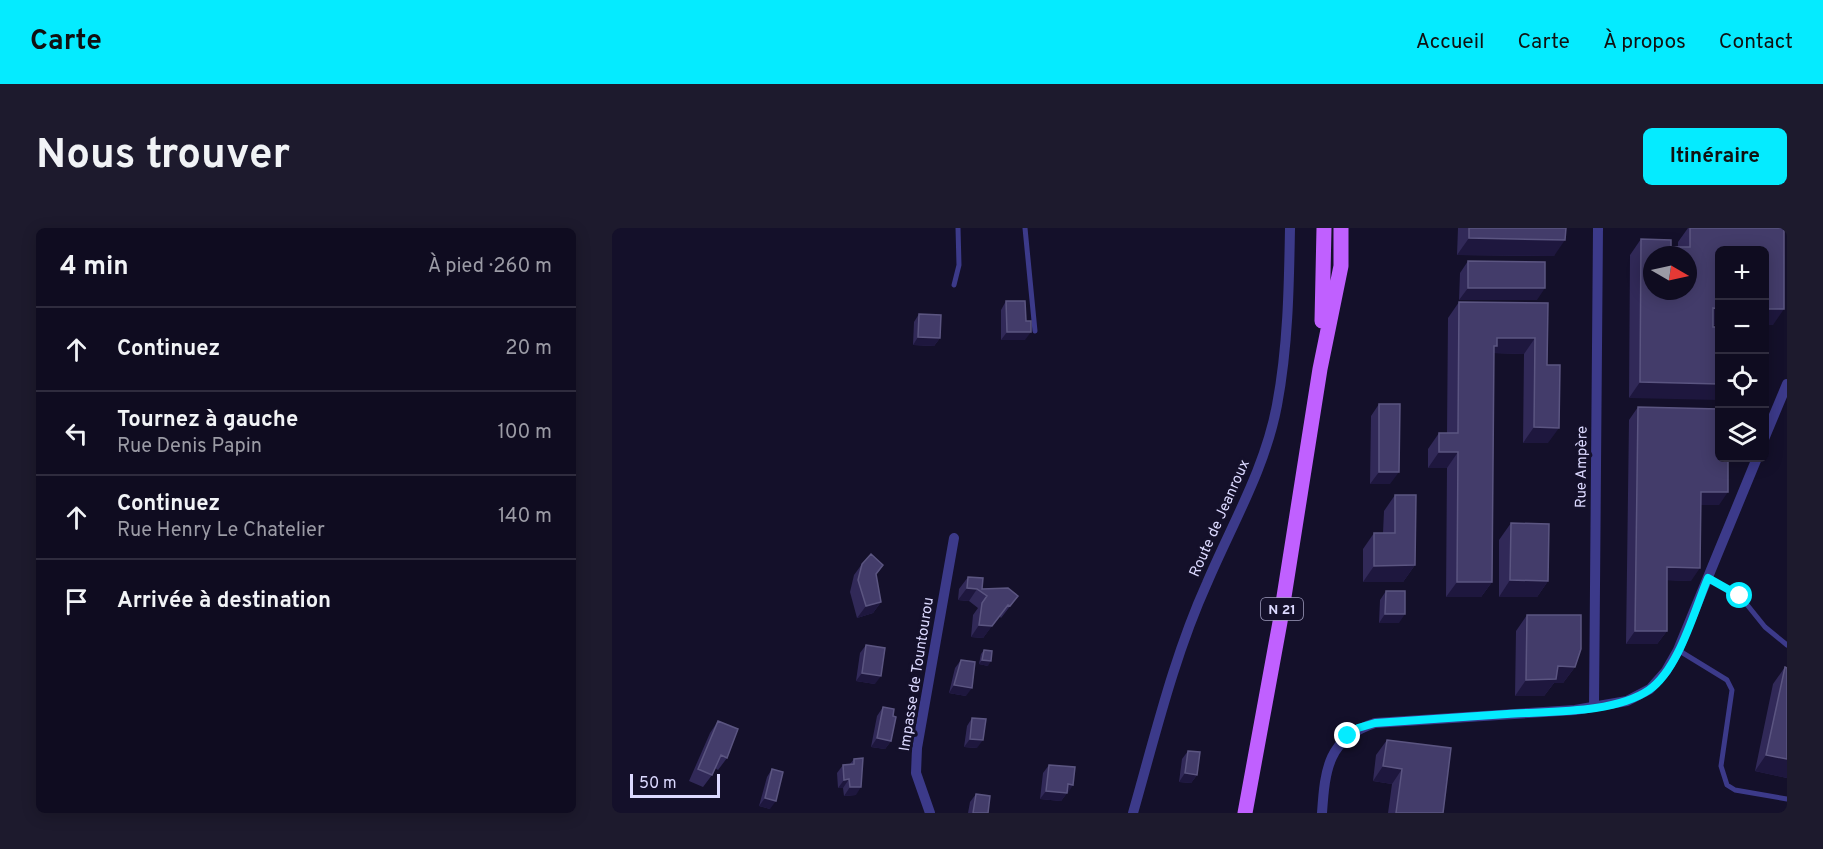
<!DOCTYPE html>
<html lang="fr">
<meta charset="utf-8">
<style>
body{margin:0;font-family:Overpass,sans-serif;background:#1d1a2d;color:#f1f3f6}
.controls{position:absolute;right:18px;top:18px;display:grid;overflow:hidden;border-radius:9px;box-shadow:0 3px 15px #0003}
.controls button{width:54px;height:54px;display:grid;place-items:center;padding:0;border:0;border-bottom:2px solid #2f2c3e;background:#0f0c20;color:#f1f3f6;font:30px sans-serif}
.compass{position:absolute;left:1031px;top:18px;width:54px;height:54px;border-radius:50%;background:#0f0c20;box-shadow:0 3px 15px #0003;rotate:99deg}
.scale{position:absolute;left:18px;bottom:15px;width:90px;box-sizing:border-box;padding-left:6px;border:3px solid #dcd9ff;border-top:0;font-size:16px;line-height:21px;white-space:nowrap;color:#dcd9ff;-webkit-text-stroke:4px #14102a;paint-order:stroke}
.stop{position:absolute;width:18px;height:18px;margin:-14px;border:4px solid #05ebff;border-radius:50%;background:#fff}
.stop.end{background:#05ebff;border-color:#fff;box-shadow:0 2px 6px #0008}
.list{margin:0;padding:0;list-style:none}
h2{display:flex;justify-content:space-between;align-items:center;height:78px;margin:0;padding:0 24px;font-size:26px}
h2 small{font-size:20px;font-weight:400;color:#9b9ba5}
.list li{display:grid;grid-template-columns:39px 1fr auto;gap:18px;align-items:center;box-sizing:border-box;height:84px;padding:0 24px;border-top:2px solid #2f2c3e}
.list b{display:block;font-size:22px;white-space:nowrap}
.list p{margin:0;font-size:20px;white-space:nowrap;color:#9b9ba5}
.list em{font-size:20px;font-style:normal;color:#9b9ba5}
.icon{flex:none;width:33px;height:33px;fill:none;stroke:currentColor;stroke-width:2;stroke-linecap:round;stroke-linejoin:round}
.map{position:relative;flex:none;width:1175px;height:585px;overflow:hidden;border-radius:9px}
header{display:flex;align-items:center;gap:36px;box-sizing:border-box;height:84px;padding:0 30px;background:#05ebff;color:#111}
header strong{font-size:28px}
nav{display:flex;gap:33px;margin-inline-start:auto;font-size:21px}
.intro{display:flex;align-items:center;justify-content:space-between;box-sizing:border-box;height:144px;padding:0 36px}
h1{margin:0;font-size:42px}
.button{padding:15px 27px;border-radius:9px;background:#05ebff;color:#111;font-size:21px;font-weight:700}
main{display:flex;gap:36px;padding:0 36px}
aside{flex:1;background:#0f0c20;border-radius:9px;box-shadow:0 3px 15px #0003}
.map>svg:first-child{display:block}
</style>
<header>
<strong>Carte</strong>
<nav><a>Accueil</a><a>Carte</a><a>À propos</a><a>Contact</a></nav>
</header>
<div class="intro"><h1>Nous trouver</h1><a class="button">Itinéraire</a></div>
<main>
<aside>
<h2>4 min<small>À pied · 260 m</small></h2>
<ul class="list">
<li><svg class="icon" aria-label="ahead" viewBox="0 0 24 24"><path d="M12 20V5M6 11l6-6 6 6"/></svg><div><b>Continuez</b></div><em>20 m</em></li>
<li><svg class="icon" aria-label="left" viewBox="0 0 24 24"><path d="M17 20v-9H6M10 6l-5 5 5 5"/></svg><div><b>Tournez à gauche</b><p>Rue Denis Papin</p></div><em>100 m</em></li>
<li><svg class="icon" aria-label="ahead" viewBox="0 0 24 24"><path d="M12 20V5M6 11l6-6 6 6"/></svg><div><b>Continuez</b><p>Rue Henry Le Chatelier</p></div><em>140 m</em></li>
<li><svg class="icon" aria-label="arrive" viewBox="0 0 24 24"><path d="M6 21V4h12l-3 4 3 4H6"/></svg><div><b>Arrivée à destination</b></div></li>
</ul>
</aside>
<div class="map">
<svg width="1175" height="585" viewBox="0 0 1175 585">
<rect width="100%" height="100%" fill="#14102a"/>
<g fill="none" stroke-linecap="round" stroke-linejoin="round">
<path stroke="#3c3a8a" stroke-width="5" d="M 413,0 L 423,103
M 342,57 L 347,37 L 346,0
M 1096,350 L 1128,368 L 1153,399 L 1175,417
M 1066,422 L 1115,452 L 1120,462 L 1109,538 L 1115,557 L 1123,562 L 1175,571"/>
<path stroke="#3c3a8a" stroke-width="10" d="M 1152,211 L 1175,156
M 982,478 L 986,0
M 318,585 L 304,545 L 305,520 L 342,310
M 521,585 C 543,508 562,428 595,355 C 620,296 653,241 665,177 C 676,119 677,59 678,0
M 710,585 C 713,541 716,510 763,495 L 963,482 L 1015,473 L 1038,461 L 1054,443 L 1066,422 L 1145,230"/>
<path stroke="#c060ff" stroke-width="15" d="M 710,93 L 712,0
M 633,585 L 668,394 L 708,141 L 729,38 L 729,0"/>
</g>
<path fill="#312958" d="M 846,0 L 954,0 L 942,28 L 845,27 Z
M 1076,0 L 1172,0 L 1161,97 L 1152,97 L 1152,22 L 1107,97 L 1101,97 L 1017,170 L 1018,27 L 1029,11 L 1059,19 L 1066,19 L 1066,14 Z
M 856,33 L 925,72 L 847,72 L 848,45 Z
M 394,73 L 413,112 L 389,112 L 389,82 Z
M 847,74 L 936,75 L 935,137 L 936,215 L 911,215 L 912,126 L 882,125 L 880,354 L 869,369 L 834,369 L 835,240 L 816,240 L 816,221 L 827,205 L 835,205 L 836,90 Z
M 307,86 L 328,110 L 322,118 L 301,117 L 302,94 Z
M 767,176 L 778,256 L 758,256 L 759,188 Z
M 1026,179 L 1124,232 L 1116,232 L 1107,277 L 1089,277 L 1079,353 L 1055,352 L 1055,403 L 1045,416 L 1014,416 L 1017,192 Z
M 783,267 L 803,337 L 791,354 L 751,354 L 751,321 L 762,305 L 771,305 L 772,283 Z
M 899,295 L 936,353 L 925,369 L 887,369 L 887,312 Z
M 250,336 L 271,337 L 264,347 L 269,374 L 261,385 L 245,390 L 238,364 L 242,347 Z
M 356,349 L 370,361 L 406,368 L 389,390 L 387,388 L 371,410 L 359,409 L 361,387 L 366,380 L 357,373 L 346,372 L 347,361 Z
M 774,363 L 787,395 L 767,395 L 768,372 Z
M 915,387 L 963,439 L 951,455 L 942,455 L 932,468 L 903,468 L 904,403 Z
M 254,417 L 263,456 L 244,453 L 248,425 Z
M 372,422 L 376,438 L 367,436 L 369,426 Z
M 349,432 L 354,468 L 337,465 L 343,440 Z
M 1173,439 L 1175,440 L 1175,550 L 1143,543 L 1161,456 Z
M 271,479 L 281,488 L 279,513 L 273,521 L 259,519 L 265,488 Z
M 360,490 L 365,520 L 352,519 L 355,498 Z
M 106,493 L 115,530 L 106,542 L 103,540 L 100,547 L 91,559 L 77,553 L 98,505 Z
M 775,512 L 831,585 L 776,585 L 780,556 L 761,553 L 764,527 Z
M 576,523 L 585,547 L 579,555 L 567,554 L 570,531 Z
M 242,531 L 244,567 L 232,568 L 231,560 L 226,560 L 225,545 L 231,537 L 238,536 Z
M 437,537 L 456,565 L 455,565 L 449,573 L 428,571 L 431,545 Z
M 160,541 L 158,581 L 147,578 L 155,549 Z
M 364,566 L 376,585 L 356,585 L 358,574 Z"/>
<path fill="#1e173e" d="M 857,10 L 953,12 L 942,28 L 845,27 Z
M 856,60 L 933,60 L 925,72 L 847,72 Z
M 1101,80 L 1107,81 L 1107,97 L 1090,96 Z
M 1152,81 L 1172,81 L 1161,97 L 1152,97 Z
M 395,104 L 419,104 L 413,112 L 389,112 Z
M 306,109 L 328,110 L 322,118 L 301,117 Z
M 885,110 L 923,110 L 912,126 L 879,125 Z
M 1028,154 L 1107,156 L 1107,172 L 1017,170 Z
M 922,199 L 947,200 L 936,215 L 911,215 Z
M 827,224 L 846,224 L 835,240 L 816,240 Z
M 1109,230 L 1126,230 L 1124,232 L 1107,231 Z
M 767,244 L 787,244 L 778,256 L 758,256 Z
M 1089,264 L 1116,264 L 1107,277 L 1080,277 Z
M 803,337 L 791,354 L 751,354 L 762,338 Z
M 1055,339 L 1088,340 L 1079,353 L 1046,352 Z
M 898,352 L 936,353 L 925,369 L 887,369 Z
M 845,354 L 880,354 L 869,369 L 834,369 Z
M 355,360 L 365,361 L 357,373 L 346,372 Z
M 269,374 L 261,385 L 245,390 L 254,378 Z
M 396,377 L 371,410 L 359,409 L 367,397 Z
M 773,386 L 793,386 L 787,395 L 767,395 Z
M 1023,403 L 1055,403 L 1045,416 L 1014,416 Z
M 370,432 L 379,433 L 376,438 L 367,436 Z
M 946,438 L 963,439 L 951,455 L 942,455 L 932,468 L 903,468 L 914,452 Z
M 250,445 L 269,448 L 263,456 L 244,453 Z
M 342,457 L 360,460 L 354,468 L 337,465 Z
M 265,510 L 279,513 L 273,521 L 259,519 Z
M 358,511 L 371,512 L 365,520 L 352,519 Z
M 1154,527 L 1175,531 L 1175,550 L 1143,543 Z
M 771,538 L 790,541 L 780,556 L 761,553 Z
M 573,545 L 585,547 L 579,555 L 567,554 Z
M 237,551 L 231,560 L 226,560 L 232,552 Z
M 456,556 L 461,557 L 456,565 L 450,564 Z
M 238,559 L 249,559 L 244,567 L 232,568 Z
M 434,563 L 455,565 L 449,573 L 428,571 Z
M 153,570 L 164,573 L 158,581 L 147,578 Z"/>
<path fill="#433c6a" stroke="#5b5581" stroke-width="1.5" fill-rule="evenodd" d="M 857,0 L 954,0 L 953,12 L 857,10 Z
M 1078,0 L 1172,0 L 1172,81 L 1152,81 L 1152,22 L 1107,22 L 1107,81 L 1101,80 L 1101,99 L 1107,99 L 1107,156 L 1028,154 L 1029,11 L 1059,12 L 1059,19 L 1078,19 ZM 1040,27 L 1076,27 L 1076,63 L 1040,63 Z
M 856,33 L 933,34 L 933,60 L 856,60 Z
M 394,73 L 413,73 L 414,93 L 419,93 L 419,104 L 395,104 Z
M 847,74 L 936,75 L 935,137 L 948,137 L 947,200 L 922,199 L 923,110 L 885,110 L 885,118 L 882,118 L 880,354 L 845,354 L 846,224 L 827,224 L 827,205 L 846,205 Z
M 307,86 L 329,87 L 328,110 L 306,109 Z
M 767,176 L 788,176 L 787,244 L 767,244 Z
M 1026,179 L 1107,181 L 1107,230 L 1116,230 L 1116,264 L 1089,264 L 1088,340 L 1055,339 L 1055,403 L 1023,403 Z
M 783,267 L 804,267 L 803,337 L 762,338 L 762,305 L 783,305 Z
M 899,295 L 937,296 L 936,353 L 898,352 Z
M 259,326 L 271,337 L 264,346 L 269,374 L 254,378 L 246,352 L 250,336 Z
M 356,349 L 371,350 L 370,361 L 396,360 L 406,368 L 398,378 L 396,377 L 380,398 L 367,397 L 370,375 L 375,368 L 365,361 L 355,360 Z
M 774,363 L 793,363 L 793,386 L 773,386 Z
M 915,387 L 969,387 L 969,421 L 963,439 L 946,438 L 944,451 L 914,452 Z
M 254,417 L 273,420 L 269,448 L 250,445 Z
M 372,422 L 380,423 L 379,433 L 370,432 Z
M 349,432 L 363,434 L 360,460 L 342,457 Z
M 1173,439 L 1175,440 L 1175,531 L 1154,527 Z
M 271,479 L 282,481 L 281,488 L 284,489 L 279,513 L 265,510 Z
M 360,490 L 374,491 L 371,512 L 358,511 Z
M 106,493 L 126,501 L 115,530 L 109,527 L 100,547 L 86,541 Z
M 775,512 L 839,520 L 831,585 L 784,585 L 790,541 L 771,538 Z
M 576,523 L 588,524 L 585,547 L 573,545 Z
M 251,530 L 249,559 L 238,559 L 237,551 L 232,552 L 231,537 L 242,536 L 242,531 Z
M 437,537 L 463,539 L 461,557 L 456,556 L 455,565 L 434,563 Z
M 160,541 L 171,544 L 164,573 L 153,570 Z
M 364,566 L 378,568 L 376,585 L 361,585 Z"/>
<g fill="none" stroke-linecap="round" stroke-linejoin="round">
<path stroke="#05ebff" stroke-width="8" d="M 736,508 L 746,500 L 763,495 C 807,492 851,489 895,486 C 936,483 1002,486 1037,462 C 1067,441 1082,383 1096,350 L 1128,368"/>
</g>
<g text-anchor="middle" stroke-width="6" stroke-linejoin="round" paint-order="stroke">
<rect fill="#14102a" stroke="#a09dbf" stroke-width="1.5" x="649" y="370" width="42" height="22" rx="4.5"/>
<g font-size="14" font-weight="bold" fill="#dcd9ff">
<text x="670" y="386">N 21</text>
</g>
<g font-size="15" fill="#dcd9ff" stroke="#14102a">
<text transform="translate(969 239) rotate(-89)" y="5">Rue Ampère</text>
<text transform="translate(607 290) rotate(-66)" y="5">Route de Jeanroux</text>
<text transform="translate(304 446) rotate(-81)" y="5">Impasse de Tountourou</text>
</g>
</g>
</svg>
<div class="controls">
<button>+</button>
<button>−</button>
<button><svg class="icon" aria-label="locate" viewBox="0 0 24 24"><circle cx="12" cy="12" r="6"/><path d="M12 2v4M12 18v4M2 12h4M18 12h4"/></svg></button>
<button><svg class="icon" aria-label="layers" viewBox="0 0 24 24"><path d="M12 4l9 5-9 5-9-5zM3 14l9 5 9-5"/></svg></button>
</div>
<svg class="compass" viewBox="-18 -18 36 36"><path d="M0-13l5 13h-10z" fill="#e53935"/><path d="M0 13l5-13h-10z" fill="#9b9ba5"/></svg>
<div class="scale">50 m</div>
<div class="stop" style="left:1128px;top:368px"></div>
<div class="stop end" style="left:736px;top:508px"></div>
</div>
</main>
